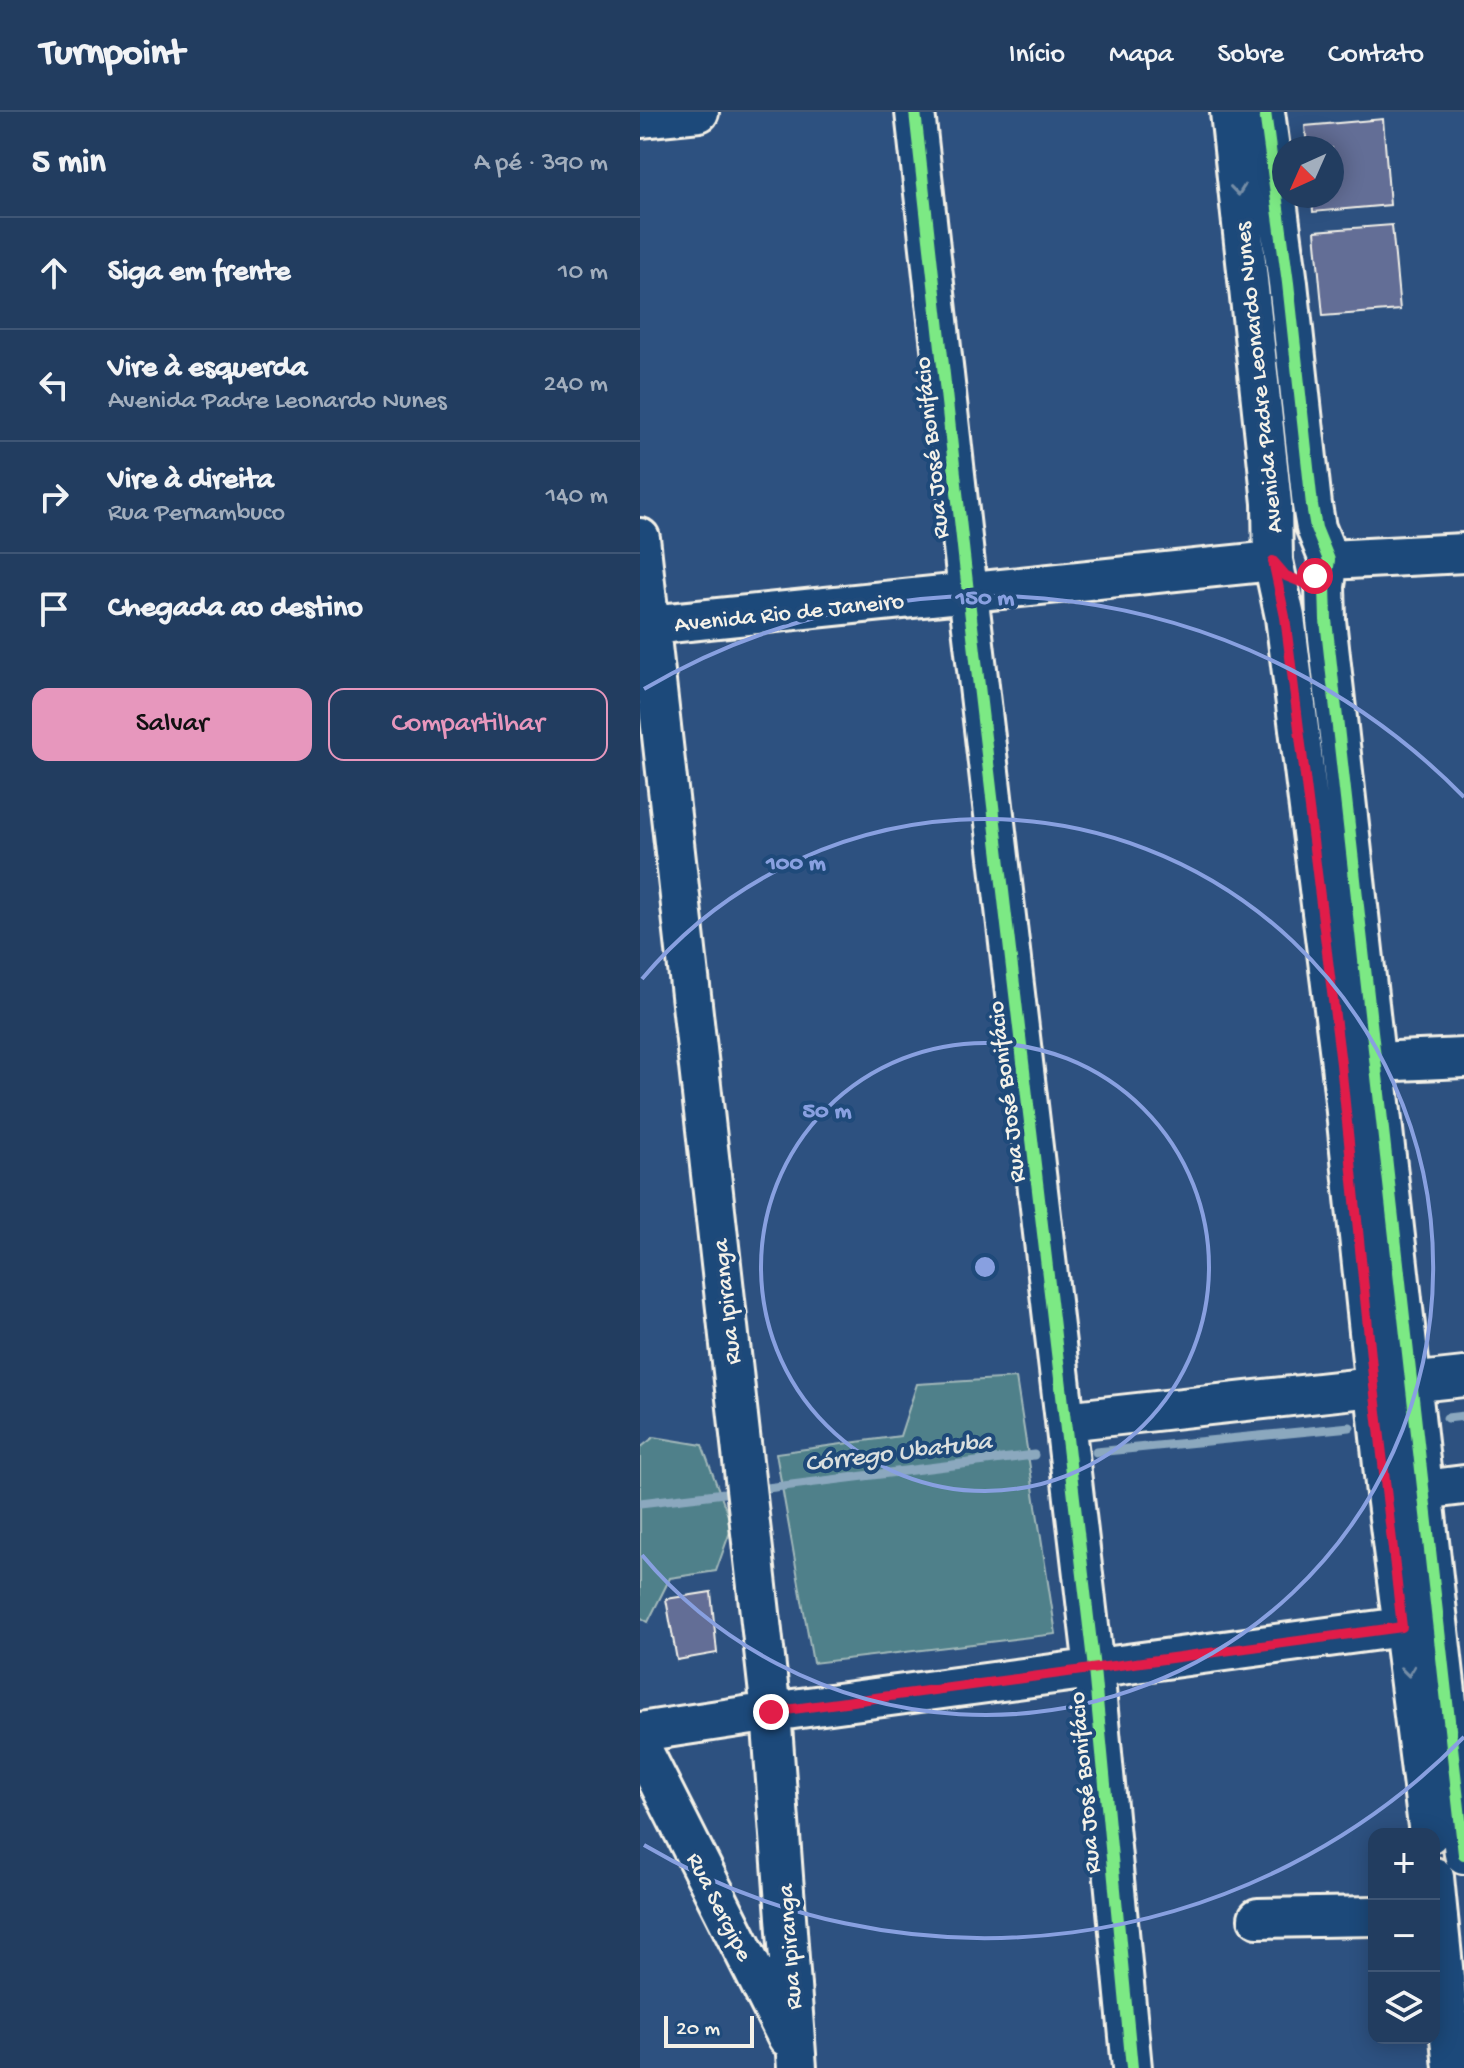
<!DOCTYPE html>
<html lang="pt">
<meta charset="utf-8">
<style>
body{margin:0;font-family:"Gochi Hand",sans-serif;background:#2a4466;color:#f1f3f6}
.controls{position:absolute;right:24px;bottom:24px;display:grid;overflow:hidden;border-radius:16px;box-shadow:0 4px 20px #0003}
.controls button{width:72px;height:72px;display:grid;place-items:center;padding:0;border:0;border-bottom:2px solid #3f5675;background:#223d60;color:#f1f3f6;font:40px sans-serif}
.compass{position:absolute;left:632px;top:24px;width:72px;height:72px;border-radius:50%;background:#223d60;box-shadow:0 4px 20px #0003;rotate:225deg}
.scale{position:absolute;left:24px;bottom:20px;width:90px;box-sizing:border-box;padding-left:8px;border:4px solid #f4f1e8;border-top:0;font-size:22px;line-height:28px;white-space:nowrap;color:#f4f1e8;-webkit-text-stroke:6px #1f4a7a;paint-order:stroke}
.stop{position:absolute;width:24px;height:24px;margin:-18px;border:6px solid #e11d48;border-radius:50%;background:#fff}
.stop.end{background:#e11d48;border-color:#fff;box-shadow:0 2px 8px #0008}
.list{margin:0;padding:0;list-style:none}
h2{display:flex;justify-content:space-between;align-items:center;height:104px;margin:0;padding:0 32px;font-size:34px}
h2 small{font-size:26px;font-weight:400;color:#a2aebd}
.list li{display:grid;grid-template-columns:52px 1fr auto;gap:24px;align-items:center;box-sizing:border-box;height:112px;padding:0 32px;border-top:2px solid #3f5675}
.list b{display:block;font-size:30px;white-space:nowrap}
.list p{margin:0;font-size:26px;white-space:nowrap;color:#a2aebd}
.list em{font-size:26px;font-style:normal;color:#a2aebd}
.actions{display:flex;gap:16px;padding:24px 32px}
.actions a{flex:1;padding:18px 0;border:2px solid #e797bd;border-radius:16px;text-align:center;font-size:28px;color:#e797bd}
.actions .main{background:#e797bd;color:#111}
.icon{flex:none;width:44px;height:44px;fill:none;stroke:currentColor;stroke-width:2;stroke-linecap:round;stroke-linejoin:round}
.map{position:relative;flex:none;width:824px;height:1956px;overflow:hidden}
header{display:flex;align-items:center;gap:48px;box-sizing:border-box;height:112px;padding:0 40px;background:#223d60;border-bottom:2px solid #3f5675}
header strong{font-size:38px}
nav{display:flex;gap:44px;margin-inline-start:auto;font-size:28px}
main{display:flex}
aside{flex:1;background:#223d60}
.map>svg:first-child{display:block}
</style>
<header>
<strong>Turnpoint</strong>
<nav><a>Início</a><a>Mapa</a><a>Sobre</a><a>Contato</a></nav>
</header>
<main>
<aside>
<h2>5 min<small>A pé · 390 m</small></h2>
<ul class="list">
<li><svg class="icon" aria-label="ahead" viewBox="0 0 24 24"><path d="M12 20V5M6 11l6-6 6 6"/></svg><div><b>Siga em frente</b></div><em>10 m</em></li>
<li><svg class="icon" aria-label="left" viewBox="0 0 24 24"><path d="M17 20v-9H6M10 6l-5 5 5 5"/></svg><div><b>Vire à esquerda</b><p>Avenida Padre Leonardo Nunes</p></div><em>240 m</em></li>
<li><svg class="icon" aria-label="right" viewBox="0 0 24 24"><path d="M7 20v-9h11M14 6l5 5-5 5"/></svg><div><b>Vire à direita</b><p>Rua Pernambuco</p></div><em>140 m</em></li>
<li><svg class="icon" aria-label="arrive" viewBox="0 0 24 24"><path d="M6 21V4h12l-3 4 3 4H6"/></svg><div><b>Chegada ao destino</b></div></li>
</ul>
<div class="actions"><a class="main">Salvar</a><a>Compartilhar</a></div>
</aside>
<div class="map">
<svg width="824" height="1956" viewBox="0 0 824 1956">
<rect width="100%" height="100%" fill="#2d5180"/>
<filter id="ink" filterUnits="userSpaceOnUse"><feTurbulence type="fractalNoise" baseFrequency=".0125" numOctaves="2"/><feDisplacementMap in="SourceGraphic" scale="16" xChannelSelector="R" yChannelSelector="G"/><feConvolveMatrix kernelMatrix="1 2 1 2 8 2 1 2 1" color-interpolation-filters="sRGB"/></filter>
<g filter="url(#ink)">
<path fill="#4f808a" stroke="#a2b8b9" stroke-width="2" d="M 376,1266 L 416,1522 L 173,1551 L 136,1341 L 260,1324 L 277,1272 Z
M 14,1325 L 62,1333 L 92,1414 L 76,1459 L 30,1466 L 8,1510 L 0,1505 L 0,1336 Z"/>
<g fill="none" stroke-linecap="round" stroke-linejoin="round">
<path stroke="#8ba8be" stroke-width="9" d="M 807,1306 L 824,1304
M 456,1340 L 710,1315
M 127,1376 L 394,1343
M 0,1391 L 93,1380"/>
</g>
<path fill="#646e96" stroke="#f4f1e8" stroke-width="2" d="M 743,7 L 750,93 L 673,100 L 672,84 L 692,84 L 692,36 L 667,36 L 665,14 Z
M 752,113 L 760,198 L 683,204 L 675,119 Z
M 71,1480 L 77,1541 L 37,1548 L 26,1487 Z"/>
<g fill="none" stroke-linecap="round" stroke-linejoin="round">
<defs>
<path id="minor" d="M 275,0 L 328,480 L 454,1557 L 492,1956
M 590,0 L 632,391 L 633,449 L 645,505 L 701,952 L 746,1382 L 789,1722
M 625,0 L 648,171 L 672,393 L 676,416 L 689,448 L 685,474 L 686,508 L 824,1742
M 0,6 L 59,0
M 0,426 L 131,1600 L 157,1956
M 689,448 L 824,441
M 0,514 L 633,449
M 712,951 L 824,946
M 425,1309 L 824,1265
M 759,1381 L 824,1373
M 0,1620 L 131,1600 L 762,1515 L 786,1515
M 0,1633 L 147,1925
M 794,1765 L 813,1956
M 618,1806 L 734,1804"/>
</defs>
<use href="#minor" stroke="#f4f1e8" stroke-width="44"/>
<use href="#minor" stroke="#1f4a7a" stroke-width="38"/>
<defs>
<path id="cycleway" d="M 275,0 L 328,480 L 454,1557 L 492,1956
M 625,0 L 648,171 L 672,393 L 676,416 L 689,448 L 685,474 L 686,508 L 824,1742"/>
</defs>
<use href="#cycleway" stroke="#1f4a7a" stroke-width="17"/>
<use href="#cycleway" stroke="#7ce984" stroke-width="12"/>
</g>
<defs><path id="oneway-chevron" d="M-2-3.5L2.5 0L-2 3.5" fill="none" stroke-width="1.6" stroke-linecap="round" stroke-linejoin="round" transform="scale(2)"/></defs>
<g stroke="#748da6">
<use href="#oneway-chevron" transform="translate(598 78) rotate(84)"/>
<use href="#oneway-chevron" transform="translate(768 1559) rotate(83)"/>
</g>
</g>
<g fill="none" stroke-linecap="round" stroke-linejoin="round" filter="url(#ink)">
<path stroke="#e11d48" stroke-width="10" d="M 131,1600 L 762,1515 L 734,1274 L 701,952 L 645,505 L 633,449 L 646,464 L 661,470 L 675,464"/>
</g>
<g fill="none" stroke="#88a0e0" stroke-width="4">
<circle cx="345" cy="1155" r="224"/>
<path d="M2 867A448 448 0 1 1 2 1443"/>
<path d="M824 1625A671 671 0 0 1 4 1733M4 577A671 671 0 0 1 824 685"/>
</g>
<g text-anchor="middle" stroke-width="8" stroke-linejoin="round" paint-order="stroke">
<g font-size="24" fill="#f4f1e8" stroke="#1f4a7a">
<text transform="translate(617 266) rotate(-96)" y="8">Avenida Padre Leonardo Nunes</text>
<text transform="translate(290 336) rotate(-96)" y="8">Rua José Bonifácio</text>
<text transform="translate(149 499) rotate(-6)" y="8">Avenida Rio de Janeiro</text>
<text transform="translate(365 980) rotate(-97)" y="8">Rua José Bonifácio</text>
<text transform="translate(85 1190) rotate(-96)" y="8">Rua Ipiranga</text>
<text transform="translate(443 1671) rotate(-95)" y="8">Rua José Bonifácio</text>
<text transform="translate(81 1794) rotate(63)" y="8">Rua Sergipe</text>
<text transform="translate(148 1835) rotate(-94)" y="8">Rua Ipiranga</text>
</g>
<g font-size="26" font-style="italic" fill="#dadfde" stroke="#1f4a7a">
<text transform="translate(258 1338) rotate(-7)" y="9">Córrego Ubatuba</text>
</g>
</g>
<circle cx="345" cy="1155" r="12" fill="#88a0e0" stroke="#1f4a7a" stroke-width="4"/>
<g font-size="24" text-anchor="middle" font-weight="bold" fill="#88a0e0" stroke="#1f4a7a" stroke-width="8" stroke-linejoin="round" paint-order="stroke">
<text x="345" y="492">150 m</text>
<text x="156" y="757">100 m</text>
<text x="187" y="1005">50 m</text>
</g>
</svg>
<div class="controls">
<button>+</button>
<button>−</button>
<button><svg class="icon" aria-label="layers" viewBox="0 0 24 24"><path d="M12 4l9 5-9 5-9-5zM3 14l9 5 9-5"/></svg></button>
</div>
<svg class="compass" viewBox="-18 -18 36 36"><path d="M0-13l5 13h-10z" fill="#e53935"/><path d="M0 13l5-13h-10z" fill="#a2aebd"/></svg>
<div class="scale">20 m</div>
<div class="stop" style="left:675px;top:464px"></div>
<div class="stop end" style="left:131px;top:1600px"></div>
</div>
</main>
